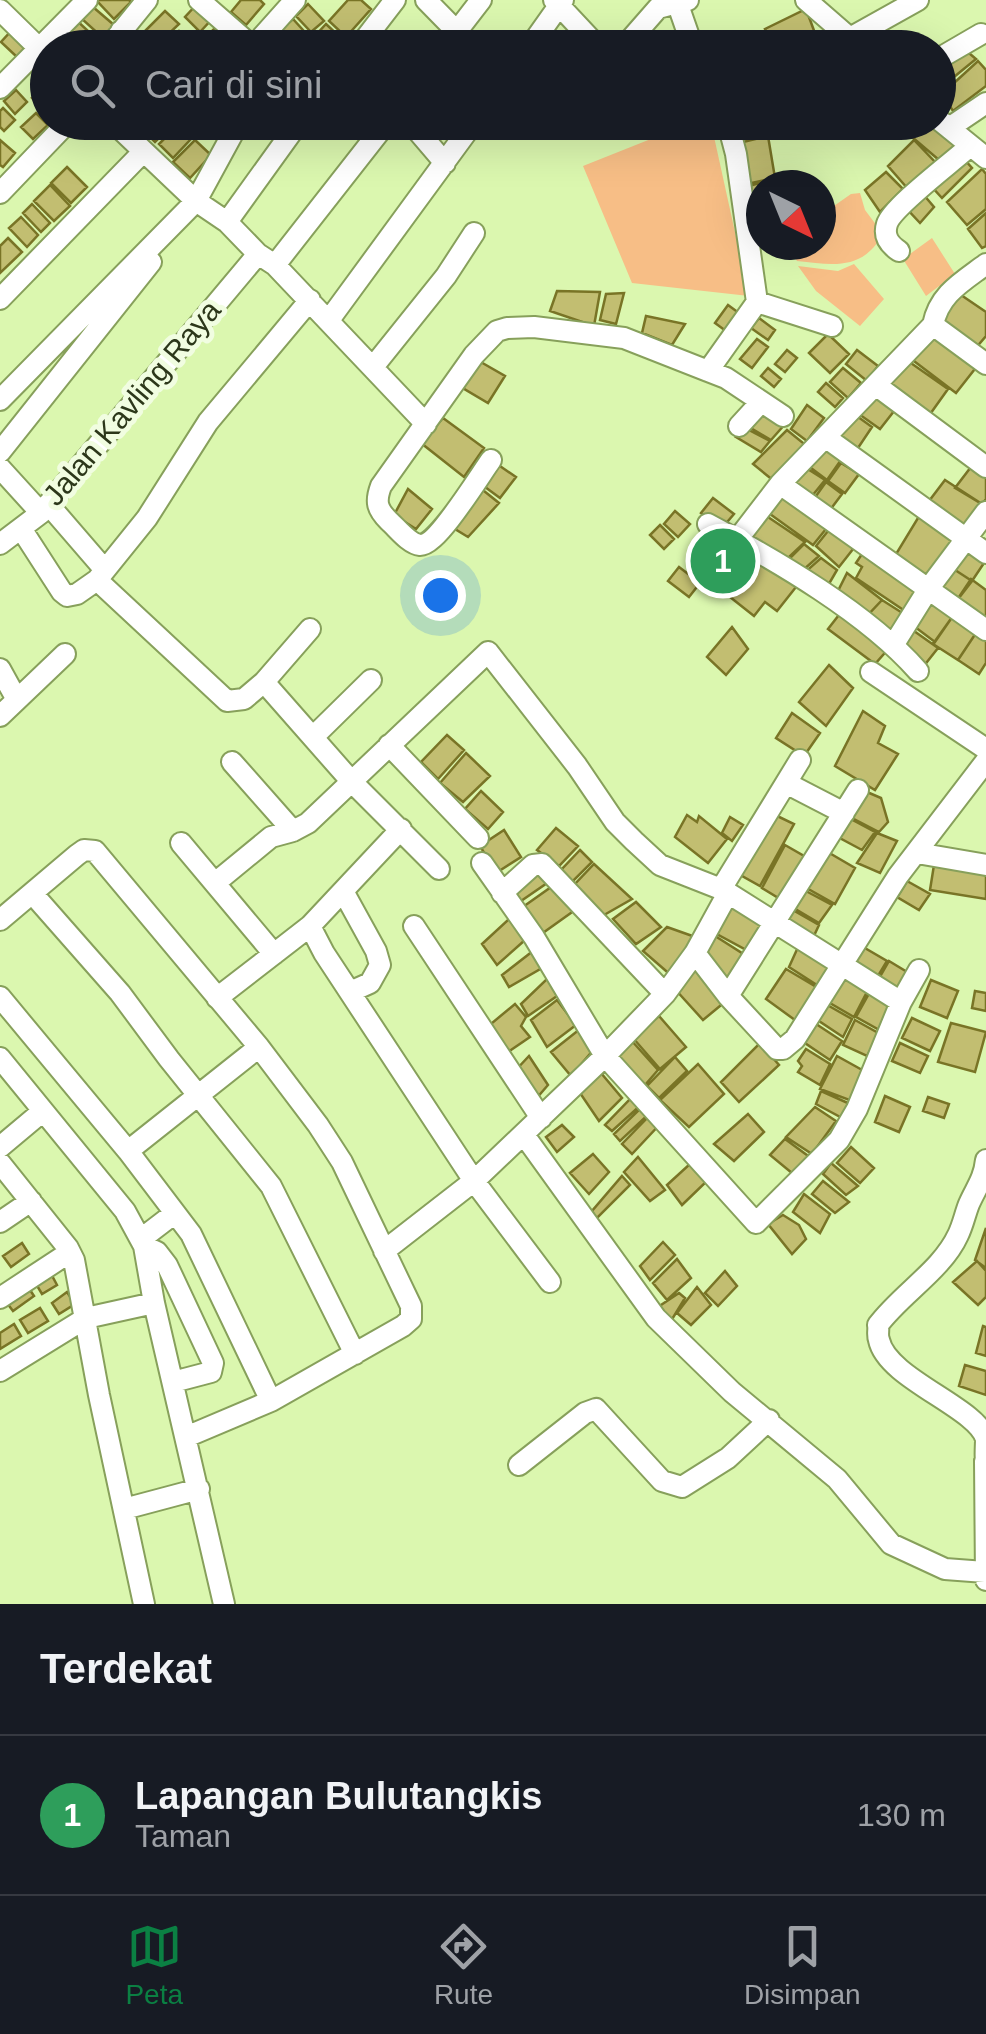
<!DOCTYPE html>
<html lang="id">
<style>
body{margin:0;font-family:Helvetica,sans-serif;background:#20242c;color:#f1f3f6}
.compass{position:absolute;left:746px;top:170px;width:90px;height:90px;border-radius:50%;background:#171b24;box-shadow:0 10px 40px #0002;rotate:137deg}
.you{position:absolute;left:440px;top:595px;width:35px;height:35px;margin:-25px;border:8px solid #fff;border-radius:50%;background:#1a73e8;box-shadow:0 0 0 15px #1a73e833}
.badge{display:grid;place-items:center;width:65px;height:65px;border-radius:50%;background:#0b8043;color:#fff;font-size:32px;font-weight:700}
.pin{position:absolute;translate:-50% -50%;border:5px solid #fff;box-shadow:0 2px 10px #0006}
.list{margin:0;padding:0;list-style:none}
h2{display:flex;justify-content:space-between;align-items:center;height:130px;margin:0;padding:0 40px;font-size:42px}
h2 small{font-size:32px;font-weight:400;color:#9ea1a6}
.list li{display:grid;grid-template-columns:65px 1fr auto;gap:30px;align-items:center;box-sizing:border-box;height:160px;padding:0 40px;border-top:2px solid #363941}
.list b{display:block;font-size:38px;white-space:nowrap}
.list p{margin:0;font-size:32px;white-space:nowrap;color:#9ea1a6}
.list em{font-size:32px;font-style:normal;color:#9ea1a6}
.icon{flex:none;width:55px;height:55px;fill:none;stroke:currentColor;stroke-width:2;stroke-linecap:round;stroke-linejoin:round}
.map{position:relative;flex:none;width:986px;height:1604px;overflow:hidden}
.search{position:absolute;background:#171b24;box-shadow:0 10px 40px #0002;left:30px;right:30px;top:30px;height:110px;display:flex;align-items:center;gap:25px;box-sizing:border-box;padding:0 35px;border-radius:55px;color:#9ea1a6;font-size:38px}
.sheet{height:290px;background:#171b24}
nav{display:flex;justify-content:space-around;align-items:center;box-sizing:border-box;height:140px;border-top:2px solid #363941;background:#171b24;font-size:28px;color:#9ea1a6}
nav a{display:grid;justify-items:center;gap:5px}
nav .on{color:#0b8043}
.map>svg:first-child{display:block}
</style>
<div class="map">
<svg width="986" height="1604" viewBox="0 0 986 1604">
<rect width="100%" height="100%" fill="#dbf7af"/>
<path fill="#f7be86" d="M 691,123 L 711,123 L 749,296 L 632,283 L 583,166 Z
M 860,193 L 865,210 L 883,234 C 862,271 834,265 797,261 L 787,245 L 821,245 L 821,215 L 851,194 Z
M 932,238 L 955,274 L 926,296 L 903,259 Z
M 854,264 L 884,299 L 860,326 L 816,291 L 798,266 L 838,271 Z
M 731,539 L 746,553 L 718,581 L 700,569 Z"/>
<path fill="#c2be71" stroke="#797426" stroke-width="2.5" d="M 96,0 L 129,0 L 131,2 L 114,19 Z
M 241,0 L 260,0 L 264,4 L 246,25 L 231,12 Z
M 348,0 L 361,0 L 371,9 L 346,37 L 329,21 Z
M 197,4 L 212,19 L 200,32 L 185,17 Z
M 308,4 L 324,21 L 311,32 L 296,16 Z
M 93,7 L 114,25 L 103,38 L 82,19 Z
M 806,9 L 816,36 L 793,48 L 775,48 L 765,29 Z
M 165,11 L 179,24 L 157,45 L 144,32 Z
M 74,18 L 87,30 L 75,43 L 62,30 Z
M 293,19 L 312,40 L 304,48 L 292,48 L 278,32 Z
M 219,24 L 237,42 L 232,48 L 201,48 L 198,45 Z
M 326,24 L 344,41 L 337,48 L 326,48 L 315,36 Z
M 12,30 L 30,46 L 18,58 L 1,42 Z
M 827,30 L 834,48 L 793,48 L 816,36 Z
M 179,31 L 194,45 L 191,48 L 164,48 Z
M 90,33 L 98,42 L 93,48 L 77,48 Z
M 963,48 L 976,59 L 938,90 L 938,67 Z
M 978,61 L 986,70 L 986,86 L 953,111 L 942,94 Z
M 48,85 L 48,103 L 41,108 L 32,98 Z
M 16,90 L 27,102 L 15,114 L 4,101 Z
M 3,108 L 15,120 L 4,131 L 0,127 L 0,111 Z
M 36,113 L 48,125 L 33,139 L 21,127 Z
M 151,122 L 175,122 L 155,142 L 143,130 Z
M 924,122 L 931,122 L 957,144 L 939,160 L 912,137 Z
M 176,127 L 190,140 L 173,158 L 159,144 Z
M 768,136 L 775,178 L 747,184 L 743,142 Z
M 0,140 L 15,153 L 3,167 L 0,165 Z
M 195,140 L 211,155 L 190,178 L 173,162 Z
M 914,140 L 936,163 L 908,189 L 888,166 Z
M 964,159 L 972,168 L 942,198 L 932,187 Z
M 67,167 L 87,187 L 71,203 L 51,183 Z
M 982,169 L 986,174 L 986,209 L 967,225 L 947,202 Z
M 886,172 L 903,189 L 880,212 L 865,190 Z
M 791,174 L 794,185 L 761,185 L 761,207 L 751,209 L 749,186 Z
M 50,185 L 70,206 L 54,221 L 34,201 Z
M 923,194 L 934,207 L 920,223 L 907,209 Z
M 32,204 L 50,223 L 41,232 L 23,213 Z
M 986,213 L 986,246 L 982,248 L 968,229 Z
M 21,217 L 38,235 L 27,247 L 9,228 Z
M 8,238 L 22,252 L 0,273 L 0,246 Z
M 557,291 L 600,292 L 594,326 L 550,311 Z
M 624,293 L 616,324 L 600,320 L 606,294 Z
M 961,295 L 986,312 L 986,336 L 974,350 L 939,321 Z
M 728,305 L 743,316 L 730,334 L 715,323 Z
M 646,316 L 685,324 L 672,345 L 642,333 Z
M 759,318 L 775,330 L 768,340 L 751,328 Z
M 933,333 L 978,365 L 956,393 L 910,358 Z
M 828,334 L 849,354 L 830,373 L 809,353 Z
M 757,339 L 768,347 L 752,368 L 740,359 Z
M 787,350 L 797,358 L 785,372 L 775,364 Z
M 857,350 L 878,366 L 867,381 L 846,364 Z
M 479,361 L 505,376 L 488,403 L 461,387 Z
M 908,361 L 948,389 L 928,417 L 883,387 Z
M 768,368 L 781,379 L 774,387 L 761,376 Z
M 843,368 L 861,383 L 848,398 L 830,382 Z
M 826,383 L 843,398 L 835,407 L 818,392 Z
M 878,392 L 898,406 L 880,429 L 856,412 Z
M 807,405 L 824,418 L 807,441 L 791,429 Z
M 762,406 L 786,423 L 771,440 L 744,424 Z
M 854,414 L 872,427 L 858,448 L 831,437 Z
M 443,418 L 484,448 L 464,477 L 421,443 Z
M 745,428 L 770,441 L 761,452 L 736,437 Z
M 787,430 L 808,447 L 774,481 L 753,464 Z
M 825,448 L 841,460 L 827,480 L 807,465 Z
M 841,463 L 859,474 L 845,493 L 828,481 Z
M 974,463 L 986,472 L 986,499 L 982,504 L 955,488 Z
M 497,464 L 516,477 L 500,498 L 481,484 Z
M 803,466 L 825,480 L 808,501 L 784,483 Z
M 945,480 L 982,504 L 961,530 L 926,505 Z
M 826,482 L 842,494 L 827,514 L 811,503 Z
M 479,487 L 499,503 L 468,537 L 455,529 Z
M 408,489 L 432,509 L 416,529 L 394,515 Z
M 781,490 L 830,524 L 813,545 L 763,509 Z
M 713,498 L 734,514 L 722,528 L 701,513 Z
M 675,511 L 690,524 L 678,537 L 664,524 Z
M 921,513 L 958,539 L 928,582 L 893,559 Z
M 765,515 L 805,542 L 787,559 L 748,535 Z
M 660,525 L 674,539 L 664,549 L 650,535 Z
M 832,526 L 857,544 L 839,567 L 816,546 Z
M 804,544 L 819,556 L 802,571 L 789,559 Z
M 967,545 L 986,560 L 972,581 L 952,568 Z
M 864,551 L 922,588 L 905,611 L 856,578 L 862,567 L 856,563 Z
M 756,555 L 796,587 L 777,611 L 765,602 L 754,616 L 725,593 Z
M 821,558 L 837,570 L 826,589 L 803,574 Z
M 679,567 L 700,583 L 689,597 L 668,581 Z
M 952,568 L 972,581 L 955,603 L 936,589 Z
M 847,573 L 882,600 L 865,618 L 836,595 Z
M 971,579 L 986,590 L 986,617 L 982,623 L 955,603 Z
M 929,594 L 955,613 L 935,642 L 911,624 Z
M 882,600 L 904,614 L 888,635 L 865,618 Z
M 842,611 L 890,647 L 875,664 L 828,629 Z
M 955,613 L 978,630 L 958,660 L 933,644 Z
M 732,627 L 748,649 L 726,675 L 707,657 Z
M 978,630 L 986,636 L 986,663 L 979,674 L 958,660 Z
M 914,631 L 938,648 L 923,667 L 904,645 Z
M 829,665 L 853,688 L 826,726 L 799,702 Z
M 863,711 L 885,726 L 878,743 L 898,754 L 875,790 L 835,766 Z
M 792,713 L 820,733 L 804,756 L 776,738 Z
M 447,735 L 464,750 L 438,779 L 421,762 Z
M 466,753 L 490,776 L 463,802 L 440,783 Z
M 481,791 L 503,812 L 488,829 L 465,809 Z
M 867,792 L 881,798 L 888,822 L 879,832 L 852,818 Z
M 771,813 L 794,824 L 760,886 L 735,872 Z
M 687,815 L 697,822 L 699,816 L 727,839 L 708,863 L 675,837 Z
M 730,817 L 743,825 L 732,841 L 722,833 Z
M 847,817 L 875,832 L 862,850 L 836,836 Z
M 556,828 L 578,846 L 559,866 L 537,850 Z
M 504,830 L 521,857 L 496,873 L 480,846 Z
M 877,833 L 897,841 L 880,873 L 857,863 Z
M 785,845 L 811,860 L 785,902 L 762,888 Z
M 580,850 L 592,862 L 572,882 L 561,870 Z
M 826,851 L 855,868 L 835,904 L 803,886 Z
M 594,864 L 632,899 L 604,915 L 574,885 Z
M 934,865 L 986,874 L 986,899 L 930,890 Z
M 537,868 L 550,881 L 521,901 L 512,887 Z
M 907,881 L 930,894 L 919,910 L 897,897 Z
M 554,885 L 575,910 L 540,935 L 520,909 Z
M 804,890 L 832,905 L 819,923 L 792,907 Z
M 729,900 L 770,924 L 752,953 L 713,932 Z
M 636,902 L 661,927 L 636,944 L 613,919 Z
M 791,909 L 819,925 L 812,940 L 782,922 Z
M 509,919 L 525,940 L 497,965 L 482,944 Z
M 667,927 L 698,938 L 673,977 L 643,951 Z
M 712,934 L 748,957 L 730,985 L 702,953 Z
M 858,944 L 887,961 L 875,981 L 846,963 Z
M 799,945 L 832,966 L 820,987 L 789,967 Z
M 533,951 L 542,968 L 509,987 L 502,975 Z
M 694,961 L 726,1001 L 703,1020 L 674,988 Z
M 889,961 L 912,975 L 900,996 L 877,982 Z
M 786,969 L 818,988 L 799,1023 L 766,999 Z
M 841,972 L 869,988 L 854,1017 L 823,999 Z
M 548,978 L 557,996 L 528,1016 L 521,1004 Z
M 931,980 L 958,991 L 947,1018 L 920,1007 Z
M 871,990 L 896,1004 L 883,1032 L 856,1017 Z
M 975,991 L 986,993 L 986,1011 L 972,1008 Z
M 557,1000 L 576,1025 L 547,1047 L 531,1020 Z
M 822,1002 L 852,1019 L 843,1037 L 813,1017 Z
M 515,1004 L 526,1017 L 521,1026 L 530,1037 L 508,1052 L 486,1028 Z
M 659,1016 L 686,1047 L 660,1069 L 633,1038 Z
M 912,1018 L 940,1031 L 930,1051 L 902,1038 Z
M 810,1020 L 842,1041 L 830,1060 L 799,1039 Z
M 855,1020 L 880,1034 L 867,1056 L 843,1045 Z
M 951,1023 L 986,1032 L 975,1072 L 938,1062 Z
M 580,1029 L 595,1048 L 571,1076 L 551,1052 Z
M 631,1040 L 658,1070 L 645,1085 L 617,1055 Z
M 760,1043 L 779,1065 L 739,1102 L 721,1082 Z
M 900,1043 L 928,1056 L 920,1073 L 892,1061 Z
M 806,1049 L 830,1064 L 820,1085 L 798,1072 L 802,1066 L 798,1061 Z
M 529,1056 L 548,1085 L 535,1100 L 514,1072 Z
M 837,1056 L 864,1071 L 852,1101 L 820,1089 Z
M 675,1057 L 687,1071 L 659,1098 L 647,1086 Z
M 698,1064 L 724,1094 L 689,1127 L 660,1100 Z
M 601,1073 L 622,1098 L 599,1121 L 580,1093 Z
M 821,1091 L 850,1104 L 844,1119 L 816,1104 Z
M 635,1094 L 642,1104 L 612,1131 L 605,1125 Z
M 885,1096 L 910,1107 L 899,1132 L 875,1122 Z
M 928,1097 L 949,1104 L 944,1118 L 923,1111 Z
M 644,1105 L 651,1112 L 620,1141 L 614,1134 Z
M 815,1107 L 836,1121 L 812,1154 L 786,1137 Z
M 653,1112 L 662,1122 L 632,1154 L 622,1144 Z
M 748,1114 L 764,1132 L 734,1161 L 714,1144 Z
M 562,1125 L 574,1137 L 557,1152 L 546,1137 Z
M 785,1139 L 815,1161 L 798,1178 L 770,1155 Z
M 851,1147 L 874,1168 L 860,1183 L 837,1163 Z
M 593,1154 L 609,1172 L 589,1194 L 570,1173 Z
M 638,1157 L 665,1190 L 650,1201 L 624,1172 Z
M 691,1163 L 707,1181 L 682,1205 L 667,1185 Z
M 831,1163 L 858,1186 L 846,1195 L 823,1174 Z
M 622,1176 L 630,1185 L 596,1219 L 592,1211 Z
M 823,1181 L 849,1202 L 835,1213 L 812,1194 Z
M 804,1194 L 830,1214 L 820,1233 L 793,1212 Z
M 783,1215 L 799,1225 L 806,1239 L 792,1254 L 768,1224 Z
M 986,1228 L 986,1268 L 975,1260 Z
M 663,1242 L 675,1255 L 650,1280 L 640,1266 Z
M 22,1243 L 29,1254 L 11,1267 L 3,1256 Z
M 677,1259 L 691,1278 L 667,1300 L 653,1283 Z
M 977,1261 L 986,1271 L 986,1297 L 978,1305 L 953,1282 Z
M 49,1270 L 57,1285 L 42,1294 L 33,1279 Z
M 725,1271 L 737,1286 L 718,1306 L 705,1293 Z
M 26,1284 L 34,1296 L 13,1311 L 4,1299 Z
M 697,1287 L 711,1305 L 691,1325 L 677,1313 Z
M 67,1292 L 75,1304 L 59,1314 L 52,1303 Z
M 679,1293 L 685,1298 L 671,1321 L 658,1307 Z
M 40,1308 L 48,1321 L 28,1333 L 20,1320 Z
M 14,1324 L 21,1336 L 0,1349 L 0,1333 Z
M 983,1326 L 986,1327 L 986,1356 L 976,1353 Z
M 965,1365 L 986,1371 L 986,1395 L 959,1386 Z"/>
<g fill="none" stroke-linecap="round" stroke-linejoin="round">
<defs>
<path id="minor" d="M 199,0 L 254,48
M 426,0 L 473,48
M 554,0 L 599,48
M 806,0 L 859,46
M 677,2 L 693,48
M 0,10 L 48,57
M 121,31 L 141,48
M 262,37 L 295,0
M 850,38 L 918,0
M 108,48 L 147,0
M 358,48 L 395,0
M 444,48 L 481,0
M 529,48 L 563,0
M 623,48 L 658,8 L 688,0
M 938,59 L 981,34
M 0,88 L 87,0
M 938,119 L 986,158
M 113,122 L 196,201 L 227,222 L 258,254 L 275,265 L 426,424
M 410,122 L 445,163
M 749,122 L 734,127 L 731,135 L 736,154 L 757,302 L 708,371 L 726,378 L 783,416
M 949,128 L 986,103
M 0,193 L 68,122
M 227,222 L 299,122
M 899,251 C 890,245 883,237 887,224 C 892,207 954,161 970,146
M 275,265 L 387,122
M 0,299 L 143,152
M 757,302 L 832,326
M 329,320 L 474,122
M 933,325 L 986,364
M 373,367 L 446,276 L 474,233
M 877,386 L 986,467
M 0,400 L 196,201 L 239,122
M 739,426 L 761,402
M 825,437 L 986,553
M 0,452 L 151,262
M 491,460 C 480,475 437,546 420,545 C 409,544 397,528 389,521 C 377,509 375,502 381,486 L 474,355 L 497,331 L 507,328 L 534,327 L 624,338 L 708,371
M 0,468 L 41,513
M 780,484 L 986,630
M 48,504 L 105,570
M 708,524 C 777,561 867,613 918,671
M 22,530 L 62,592 L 67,596 L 77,594 L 97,580 L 227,701 L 244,699 L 264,682 L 352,782 L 439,869
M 737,540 L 780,484 L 933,325 C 939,294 962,282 986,264
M 0,544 L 41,513 L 258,254
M 97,580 L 147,518 L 208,422 L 310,300
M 894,644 L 929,588 L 986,512
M 0,669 L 16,698
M 871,672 L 986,749
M 264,682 L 310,629
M 0,716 L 65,654
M 313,737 L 371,680
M 389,745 L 478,838
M 232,762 L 293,831
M 786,783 L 844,813
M 181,843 L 274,954
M 917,853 L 986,865
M 482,863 L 534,937 L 605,1056 L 756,1223 L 839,1140 L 857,1109 L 901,1002 L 919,970
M 215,883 L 271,837 L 293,831 L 308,823 L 488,652 L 577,766 L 615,822 L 634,841 L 660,865 L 721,889
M 343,891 L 376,951 L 380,965 L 370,983 L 350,992
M 32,893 L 120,993 L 169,1059 L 271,1186 L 355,1354
M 502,893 L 533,865 L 542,864 L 665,994
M 728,893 L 901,1002
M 0,920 L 77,855 L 84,850 L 95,851 L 259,1047 L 318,1125 L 342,1162 L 411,1306 L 411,1319 L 403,1326 L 271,1401 L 186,1437
M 310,926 L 324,953 L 474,1181 L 550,1282
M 414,926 L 541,1118
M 695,953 L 728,996 L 777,1049 L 783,1049 L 795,1039 L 898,876 L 986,761
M 728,996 L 858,790
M 0,997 L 128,1151 L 191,1234 L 271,1401
M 217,998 L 310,926 L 401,829
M 0,1058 L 125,1211 L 144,1246 L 154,1303 L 224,1604
M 524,1135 L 656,1318 L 732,1392 L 837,1479 L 891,1544 L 945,1569 L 985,1572
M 0,1147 L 43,1111
M 128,1151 L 259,1047
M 986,1160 C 984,1179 976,1188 969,1204 C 965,1214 963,1225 958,1235 C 942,1270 901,1294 878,1325 C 879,1330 877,1335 879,1340 C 887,1379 977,1407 986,1439 C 986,1446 985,1456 986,1462
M 0,1163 L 68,1248 L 74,1260 L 99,1395 L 144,1604
M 0,1222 L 31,1201
M 141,1239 L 175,1213
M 144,1246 L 157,1252 L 167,1265 L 213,1363 L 211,1372 L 173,1382
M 384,1251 L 474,1181 L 605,1056 L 665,994 L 695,953 L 728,893 L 721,889 L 800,760
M 0,1298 L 70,1252
M 0,1371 L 86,1318 L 154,1303
M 985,1461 L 986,1580
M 519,1465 L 585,1413 L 596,1409 L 662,1481 L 682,1487 L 728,1458 L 769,1420
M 124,1509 L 199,1489"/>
</defs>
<use href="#minor" stroke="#87a05b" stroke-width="24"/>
<use href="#minor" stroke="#fff" stroke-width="20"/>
</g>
<g text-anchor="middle" stroke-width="10" stroke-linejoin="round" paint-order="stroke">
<g font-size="30" fill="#2c371a" stroke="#f1fde1">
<text transform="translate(132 403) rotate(-50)" y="10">Jalan Kavling Raya</text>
</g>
</g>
</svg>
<svg class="compass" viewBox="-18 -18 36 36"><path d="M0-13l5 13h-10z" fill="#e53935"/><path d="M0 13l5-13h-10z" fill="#9ea1a6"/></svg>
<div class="you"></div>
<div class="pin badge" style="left:723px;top:561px;background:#2e9e5b">1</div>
<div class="search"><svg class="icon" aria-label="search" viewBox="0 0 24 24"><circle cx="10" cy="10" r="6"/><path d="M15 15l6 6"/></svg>Cari di sini</div>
</div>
<section class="sheet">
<h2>Terdekat<small></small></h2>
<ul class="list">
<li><span class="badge" style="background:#2e9e5b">1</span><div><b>Lapangan Bulutangkis</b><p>Taman</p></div><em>130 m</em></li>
</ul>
</section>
<nav>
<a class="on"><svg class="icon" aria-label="map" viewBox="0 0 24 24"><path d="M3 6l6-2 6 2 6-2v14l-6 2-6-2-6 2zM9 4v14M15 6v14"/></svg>Peta</a>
<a><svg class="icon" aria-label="directions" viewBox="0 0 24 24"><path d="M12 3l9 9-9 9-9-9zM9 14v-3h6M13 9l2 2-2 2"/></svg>Rute</a>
<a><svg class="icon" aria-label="saved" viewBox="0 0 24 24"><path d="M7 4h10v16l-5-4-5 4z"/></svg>Disimpan</a>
</nav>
